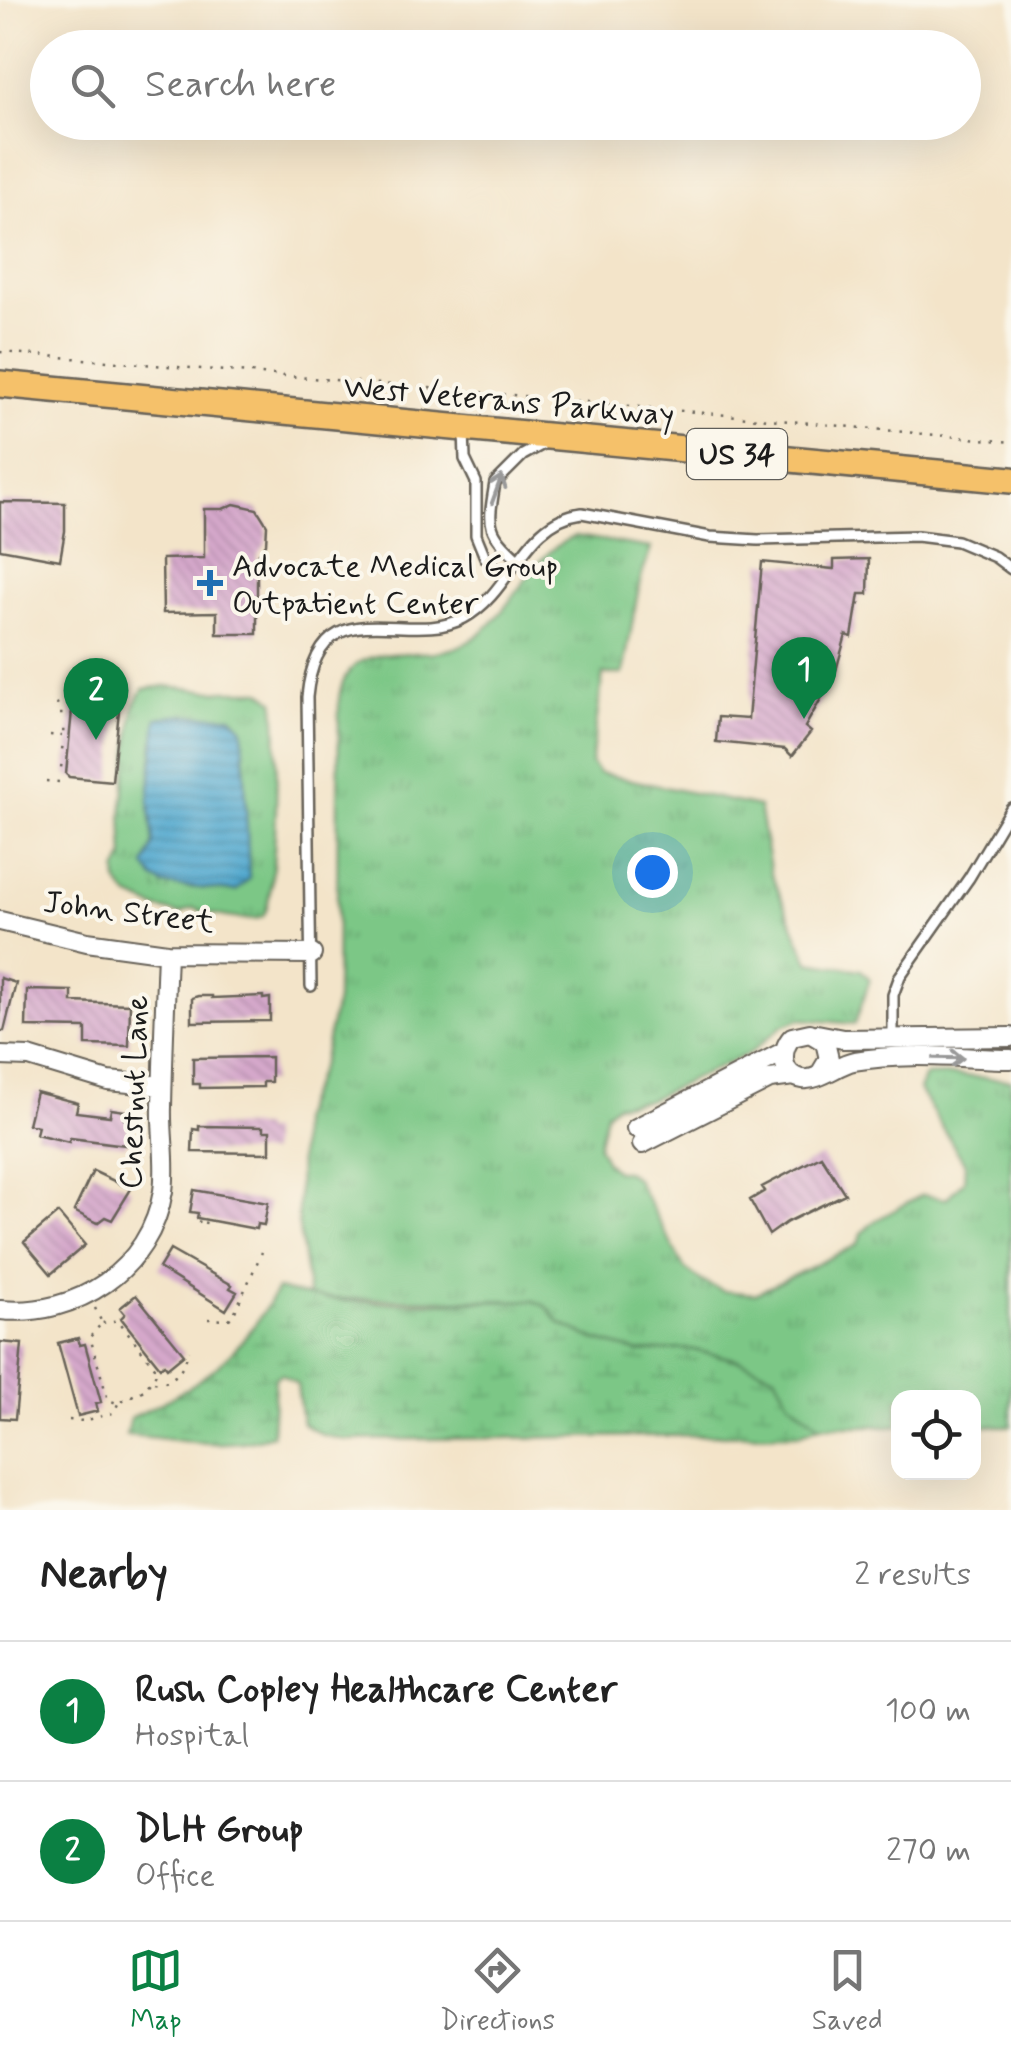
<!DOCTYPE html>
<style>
body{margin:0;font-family:Mynerve,sans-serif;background:#f6f6f6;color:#222}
.controls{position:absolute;right:30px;bottom:30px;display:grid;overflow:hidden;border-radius:20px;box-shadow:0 10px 40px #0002}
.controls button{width:90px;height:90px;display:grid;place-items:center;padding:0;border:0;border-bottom:2px solid #e0e0e0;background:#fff;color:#222;font:50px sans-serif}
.you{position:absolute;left:652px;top:872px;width:35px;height:35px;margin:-25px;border:8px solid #fff;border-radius:50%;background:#1a73e8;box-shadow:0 0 0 15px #1a73e833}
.badge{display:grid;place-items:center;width:65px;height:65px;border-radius:50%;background:#0b8043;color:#fff;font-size:32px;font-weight:700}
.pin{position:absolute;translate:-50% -82px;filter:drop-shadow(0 2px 5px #0008)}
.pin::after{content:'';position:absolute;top:52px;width:35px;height:30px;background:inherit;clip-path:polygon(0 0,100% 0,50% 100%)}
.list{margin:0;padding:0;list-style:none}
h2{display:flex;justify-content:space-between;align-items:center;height:130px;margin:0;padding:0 40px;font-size:42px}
h2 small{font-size:32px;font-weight:400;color:#767676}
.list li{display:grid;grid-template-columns:65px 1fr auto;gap:30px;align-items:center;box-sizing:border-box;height:140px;padding:0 40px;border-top:2px solid #e0e0e0}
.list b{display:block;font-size:38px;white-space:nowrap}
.list p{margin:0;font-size:32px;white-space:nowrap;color:#767676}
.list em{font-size:32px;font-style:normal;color:#767676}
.icon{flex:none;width:55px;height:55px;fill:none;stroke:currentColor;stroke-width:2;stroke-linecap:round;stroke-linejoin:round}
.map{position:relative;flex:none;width:1011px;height:1510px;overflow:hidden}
.search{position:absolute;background:#fff;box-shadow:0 10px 40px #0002;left:30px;right:30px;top:30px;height:110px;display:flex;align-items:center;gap:25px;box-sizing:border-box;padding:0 35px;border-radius:55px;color:#767676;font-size:38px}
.sheet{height:410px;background:#fff}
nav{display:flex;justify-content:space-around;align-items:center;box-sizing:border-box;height:140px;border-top:2px solid #e0e0e0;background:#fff;font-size:28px;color:#767676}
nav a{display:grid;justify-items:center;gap:5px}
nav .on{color:#0b8043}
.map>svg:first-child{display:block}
</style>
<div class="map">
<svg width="1011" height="1510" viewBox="0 0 1011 1510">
<defs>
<pattern id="grass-tufts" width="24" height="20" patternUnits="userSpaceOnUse" patternTransform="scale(2.5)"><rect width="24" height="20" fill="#7bc786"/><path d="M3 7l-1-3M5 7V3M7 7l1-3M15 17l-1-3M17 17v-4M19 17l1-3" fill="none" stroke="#6aaa73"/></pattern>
<pattern id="wetland-marsh" width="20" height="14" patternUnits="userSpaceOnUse" patternTransform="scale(2.5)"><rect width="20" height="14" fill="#7bc786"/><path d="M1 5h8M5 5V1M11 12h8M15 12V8" fill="none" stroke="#6aaa73"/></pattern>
<pattern id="water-rules" width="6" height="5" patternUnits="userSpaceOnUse" patternTransform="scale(2.5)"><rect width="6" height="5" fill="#52a9cf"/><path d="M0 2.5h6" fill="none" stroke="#4389a7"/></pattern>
<pattern id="building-back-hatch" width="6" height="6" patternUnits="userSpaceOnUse" patternTransform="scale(2.5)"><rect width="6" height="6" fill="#d5a8cb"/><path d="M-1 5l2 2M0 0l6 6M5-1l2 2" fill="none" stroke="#b690ae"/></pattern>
</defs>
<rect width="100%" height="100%" fill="#fbf7ec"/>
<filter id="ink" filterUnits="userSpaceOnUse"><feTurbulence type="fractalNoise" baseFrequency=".01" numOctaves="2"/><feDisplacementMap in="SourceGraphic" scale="20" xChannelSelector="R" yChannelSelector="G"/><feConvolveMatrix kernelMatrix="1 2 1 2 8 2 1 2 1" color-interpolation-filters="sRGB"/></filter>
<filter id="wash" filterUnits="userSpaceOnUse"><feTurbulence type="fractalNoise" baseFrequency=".0048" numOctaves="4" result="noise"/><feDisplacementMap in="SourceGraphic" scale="40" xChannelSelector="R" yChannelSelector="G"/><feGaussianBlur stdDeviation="2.25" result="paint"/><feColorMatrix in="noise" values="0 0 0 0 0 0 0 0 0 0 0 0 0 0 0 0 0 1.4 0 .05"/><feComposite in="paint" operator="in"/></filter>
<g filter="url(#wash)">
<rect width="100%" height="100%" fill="#f3e4c9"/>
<path fill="url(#grass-tufts)" stroke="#4c7251" stroke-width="2.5" fill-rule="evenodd" d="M 576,536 L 651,548 L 640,581 L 623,674 L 603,674 L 591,763 L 599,773 L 759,807 L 771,874 L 809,962 L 861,970 L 870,979 L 855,1024 L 801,1019 L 782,1026 L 750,1053 L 648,1100 L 616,1104 L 606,1113 L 598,1146 L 606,1162 L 615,1171 L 626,1171 L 636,1179 L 685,1269 L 703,1282 L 723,1291 L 755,1294 L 857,1245 L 863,1232 L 873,1222 L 922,1195 L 946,1199 L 964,1181 L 965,1164 L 919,1090 L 925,1076 L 951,1075 L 1011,1080 L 1011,1426 L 974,1426 L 974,1398 L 898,1398 L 898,1426 L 820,1426 L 788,1401 L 775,1375 L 738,1360 L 689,1349 L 639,1352 L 595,1340 L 559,1323 L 547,1307 L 534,1301 L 309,1298 L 298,1222 L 299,1118 L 322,1063 L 336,1000 L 339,698 C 349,632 417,665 460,646 C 512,623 527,552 576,536 Z
M 166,686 L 213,691 L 261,691 L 274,700 C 280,722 277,909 262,917 C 250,923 205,914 193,908 L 180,914 L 155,908 L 128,896 L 118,883 L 117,872 L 124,857 L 122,814 L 134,706 L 143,689 ZM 231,716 L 243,728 L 249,879 L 235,891 L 164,885 L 145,866 L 154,843 L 149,800 L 154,740 Z"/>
<path fill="url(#wetland-marsh)" stroke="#4c7251" stroke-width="2.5" d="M 277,1289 C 356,1311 451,1300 534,1301 L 547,1307 L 559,1323 L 595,1340 L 639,1352 L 689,1349 L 738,1360 L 775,1375 L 789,1401 L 820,1426 L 800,1434 L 346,1440 L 323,1435 L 302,1423 L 297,1384 L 281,1374 L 275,1378 L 272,1435 C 223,1452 176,1438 126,1435 L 130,1418 C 198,1388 241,1356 277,1289 Z"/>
<path fill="url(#water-rules)" stroke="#376276" stroke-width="2.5" d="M 176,715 L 231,716 L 243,728 L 249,879 L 236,891 L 164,885 L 154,879 L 145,866 L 154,843 L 149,800 L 157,718 Z"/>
<g id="blocks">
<path fill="url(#building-back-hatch)" d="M 0,502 L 65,503 L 65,531 L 60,560 L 0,549 Z
M 234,504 L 257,509 L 267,525 L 266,544 L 257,556 L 257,634 L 217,634 L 217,612 L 163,613 L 162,559 L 204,558 L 204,509 L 223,509 Z
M 869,559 L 868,594 L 859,594 L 852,637 L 846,635 L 835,674 L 805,727 L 811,732 L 792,756 L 785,749 L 716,742 L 718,717 L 748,719 L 762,562 L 834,569 L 834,560 Z
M 77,686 L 121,690 L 112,781 L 69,777 L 66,774 L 74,689 Z
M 0,978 L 16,983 L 4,1031 L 0,1031 Z
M 27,990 L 72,991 L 72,1002 L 130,1004 L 129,1046 L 86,1045 L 86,1028 L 26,1027 Z
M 198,996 L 212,996 L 212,998 L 263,996 L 263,999 L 270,998 L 270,1021 L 192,1022 L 192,998 Z
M 271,1057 L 271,1082 L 263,1082 L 263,1087 L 200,1088 L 200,1084 L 193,1084 L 193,1058 Z
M 36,1092 L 78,1103 L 76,1112 L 110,1116 L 111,1109 L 125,1111 L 124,1119 L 129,1120 L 126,1145 L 70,1138 L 69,1142 L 36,1134 L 38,1126 L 28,1124 Z
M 199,1126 L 263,1127 L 263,1131 L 270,1131 L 270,1153 L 192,1152 L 193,1129 L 199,1130 Z
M 821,1156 L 845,1194 L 787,1222 L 769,1235 L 750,1200 L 765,1191 L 762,1187 Z
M 93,1171 L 131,1189 L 112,1220 L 105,1217 L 97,1223 L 74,1211 Z
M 194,1190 L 268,1203 L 264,1225 L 257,1224 L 256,1229 L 197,1218 L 198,1213 L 190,1212 Z
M 58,1213 L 85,1245 L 51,1274 L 24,1242 Z
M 170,1250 L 232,1285 L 230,1288 L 237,1292 L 226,1310 L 159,1268 Z
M 136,1295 L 184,1354 L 167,1368 L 164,1364 L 160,1367 L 121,1318 L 125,1314 L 120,1308 Z
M 78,1338 L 80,1345 L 85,1344 L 101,1402 L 96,1403 L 98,1411 L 78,1416 L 58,1343 Z
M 0,1342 L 22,1344 L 15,1419 L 0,1418 Z"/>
</g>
</g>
<g filter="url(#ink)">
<use href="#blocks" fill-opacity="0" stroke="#676259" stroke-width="2.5"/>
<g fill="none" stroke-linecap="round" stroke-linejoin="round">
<defs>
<path id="lane" d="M 464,430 L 465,459 L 476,482 L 476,535 L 485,557 L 504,578
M 518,559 C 486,530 488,525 495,483 L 523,455 L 545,443
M 311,986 L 307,697 C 318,583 406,649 464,618 C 513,592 522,521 582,513 L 710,537 L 758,540 L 917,536 L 957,541 L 995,557 L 1011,569
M 893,1039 L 893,995 L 900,976 L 969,878 L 1011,808"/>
<path id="street" d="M 0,921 L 87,942 L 167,953 L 312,954
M 817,1034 L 843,1039 L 1011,1037
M 0,1056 L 29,1057 L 108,1081 L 162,1086
M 820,1074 L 829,1059 L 825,1042 L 810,1033 L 792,1037 C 780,1050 780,1076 803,1079 C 819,1081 838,1064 854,1061 C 905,1052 960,1058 1011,1059
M 636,1128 L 783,1052
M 642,1144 L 770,1079 L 794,1076
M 0,1310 C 76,1318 151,1269 163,1191 C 167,1163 161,1135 162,1107 C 163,1055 165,1004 167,953"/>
<path id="primary" d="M 0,384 L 1011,480"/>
</defs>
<use href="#lane" stroke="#676259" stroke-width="14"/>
<use href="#street" stroke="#676259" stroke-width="22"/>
<use href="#primary" stroke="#676259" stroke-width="30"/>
<path stroke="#676259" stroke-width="2.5" stroke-dasharray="2.5 8" stroke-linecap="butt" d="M 0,352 L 536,397 L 1011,442
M 858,604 L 868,606
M 56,704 L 74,696
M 60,714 L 72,714
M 62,731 L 70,731
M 50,735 L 62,736
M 61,748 L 69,749
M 60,766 L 67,767
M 46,781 L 60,782
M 199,1223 L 200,1218
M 205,1224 L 206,1220
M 95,1308 L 102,1323 L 90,1337 L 108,1400 L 117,1403 L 144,1390 L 158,1371 L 118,1320 L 102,1323
M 208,1319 L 228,1320 L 233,1316 L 262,1252
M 154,1382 C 174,1386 184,1367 189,1350
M 69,1420 L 84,1421 L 113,1413 L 118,1404"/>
<use href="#lane" stroke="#fff" stroke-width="9"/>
<use href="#street" stroke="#fff" stroke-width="18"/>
<use href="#primary" stroke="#f5c16b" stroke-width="25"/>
</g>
<defs><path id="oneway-shaft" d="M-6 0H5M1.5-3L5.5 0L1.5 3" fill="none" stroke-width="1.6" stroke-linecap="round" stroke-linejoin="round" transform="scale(2.5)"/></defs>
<g stroke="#999">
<use href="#oneway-shaft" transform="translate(497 489) rotate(-70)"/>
<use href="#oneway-shaft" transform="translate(949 1058) rotate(1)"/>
</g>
</g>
<path fill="#1f6fb2" stroke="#fbf7ec" stroke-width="4" d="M205 568h10v10h10v10h-10v10h-10v-10h-10v-10h10z"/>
<g text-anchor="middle" stroke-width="8" stroke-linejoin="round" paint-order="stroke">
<rect fill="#fbf7ec" stroke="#5f5e5a" stroke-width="2.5" x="687" y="429" width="100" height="50" rx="8"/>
<g font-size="30" font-weight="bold" fill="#1c1c1c">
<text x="737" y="464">US 34</text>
</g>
<g font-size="32" fill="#1c1c1c" stroke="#fbf7ec">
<text transform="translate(509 400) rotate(5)" y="11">West Veterans Parkway</text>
<text transform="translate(129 911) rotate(7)" y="11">John Street</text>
<text transform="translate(133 1092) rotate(-88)" y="11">Chestnut Lane</text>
</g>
<g font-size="32" fill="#1c1c1c" stroke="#fbf7ec" text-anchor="start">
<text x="232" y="576">Advocate Medical Group<tspan x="232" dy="37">Outpatient Center</tspan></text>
</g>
</g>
</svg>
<div class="controls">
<button><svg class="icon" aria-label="locate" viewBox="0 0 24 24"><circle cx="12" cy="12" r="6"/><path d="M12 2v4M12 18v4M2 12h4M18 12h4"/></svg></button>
</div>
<div class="you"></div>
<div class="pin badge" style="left:804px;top:719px">1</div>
<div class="pin badge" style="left:96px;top:740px">2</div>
<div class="search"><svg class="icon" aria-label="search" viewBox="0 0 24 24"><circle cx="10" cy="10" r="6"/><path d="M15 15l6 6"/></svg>Search here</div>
</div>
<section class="sheet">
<h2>Nearby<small>2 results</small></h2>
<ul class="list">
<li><span class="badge">1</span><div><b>Rush Copley Healthcare Center</b><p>Hospital</p></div><em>100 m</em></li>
<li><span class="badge">2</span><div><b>DLH Group</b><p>Office</p></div><em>270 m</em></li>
</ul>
</section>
<nav>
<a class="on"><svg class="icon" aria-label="map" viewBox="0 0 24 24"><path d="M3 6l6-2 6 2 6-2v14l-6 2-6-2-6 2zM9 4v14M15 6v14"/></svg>Map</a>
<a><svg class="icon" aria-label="directions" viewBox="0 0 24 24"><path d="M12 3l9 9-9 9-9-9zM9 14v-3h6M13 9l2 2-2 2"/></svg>Directions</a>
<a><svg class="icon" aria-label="saved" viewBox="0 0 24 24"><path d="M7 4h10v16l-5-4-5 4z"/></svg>Saved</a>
</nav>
